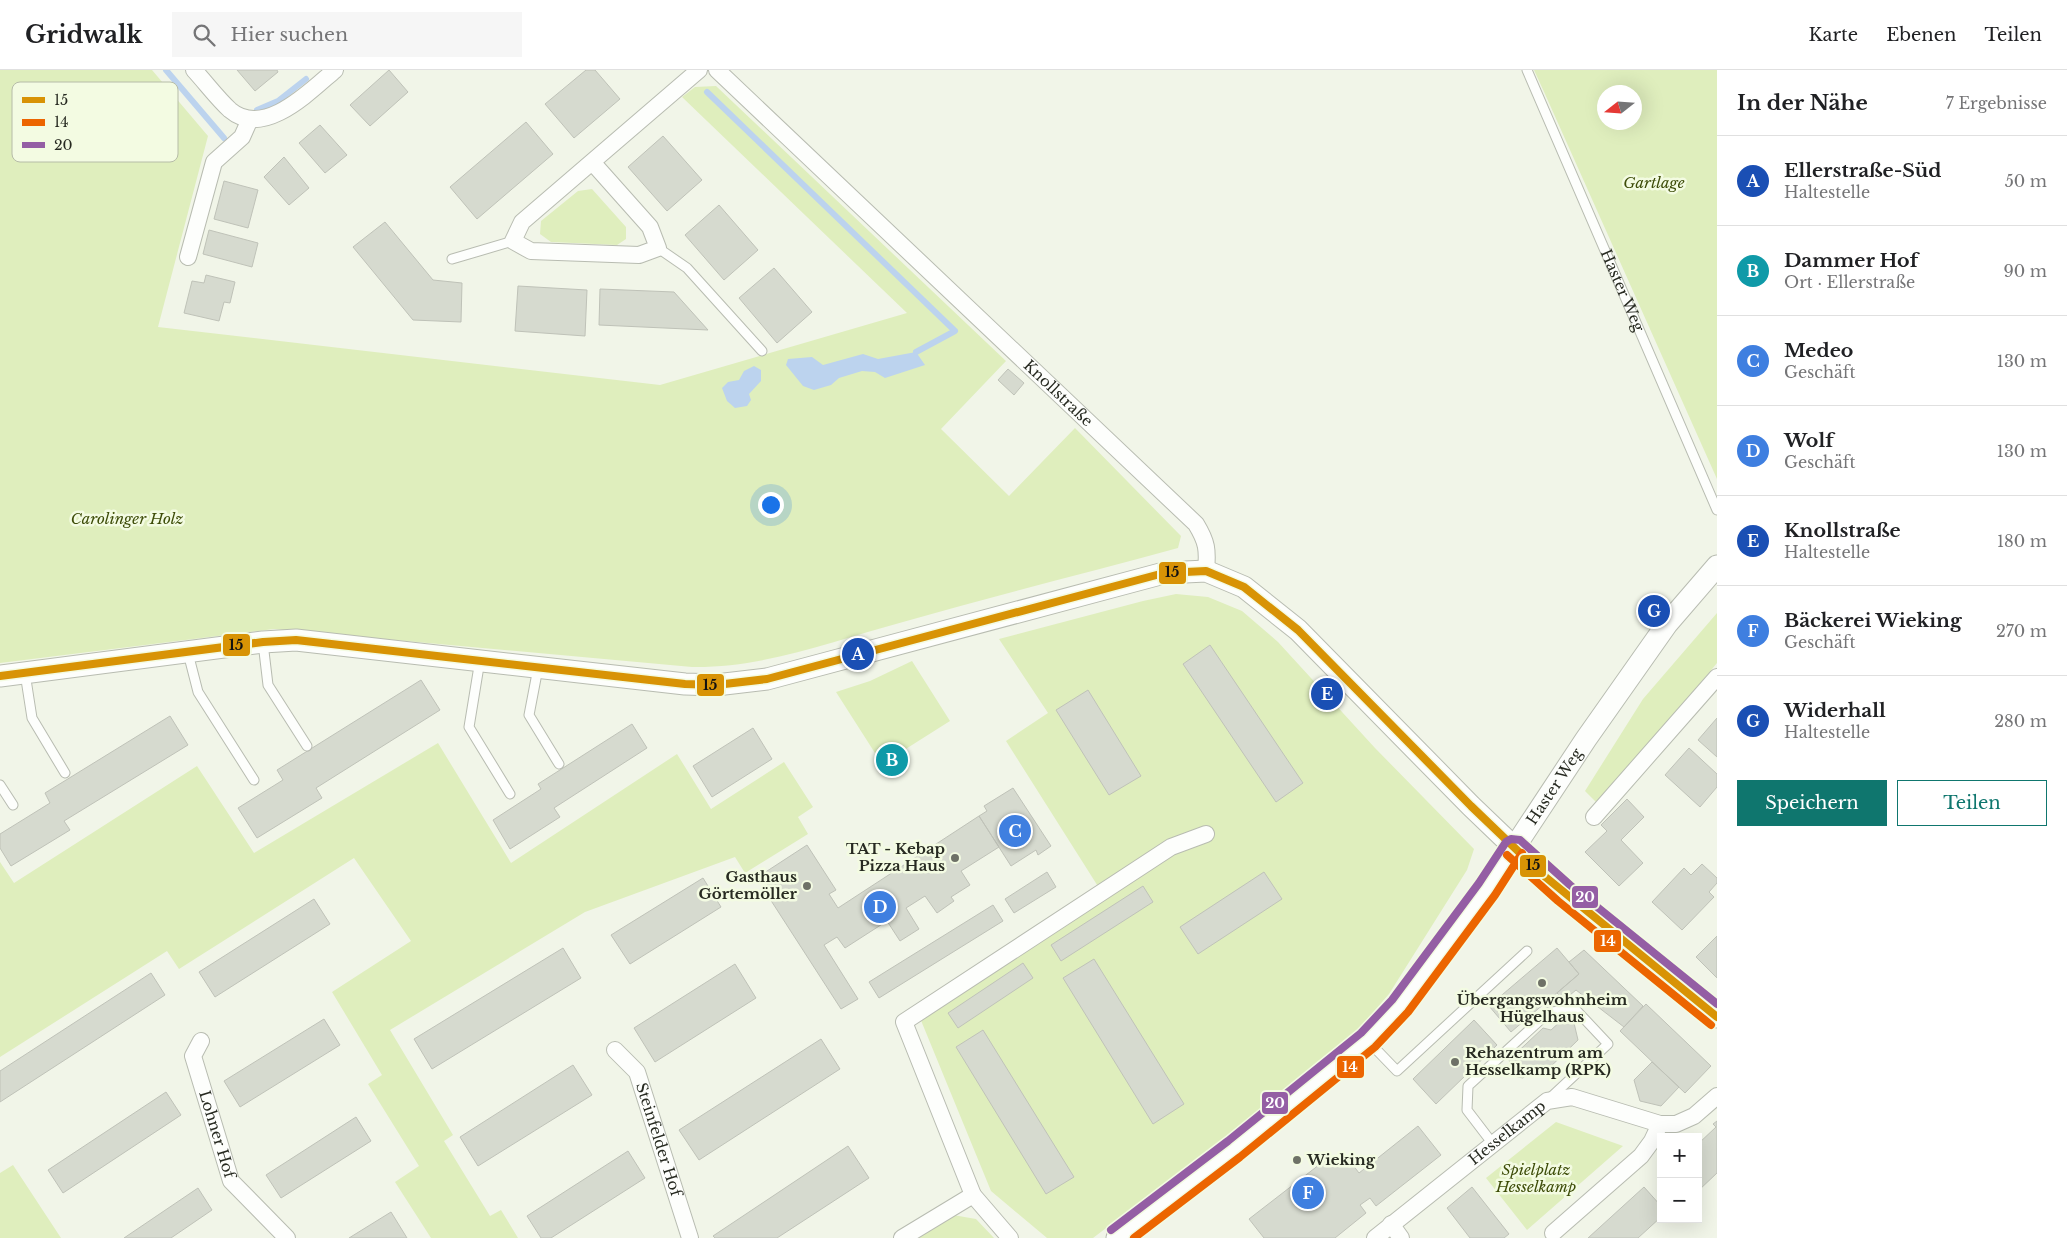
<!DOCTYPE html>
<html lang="de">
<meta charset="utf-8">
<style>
body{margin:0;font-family:"Libre Baskerville",serif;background:#f6f6f6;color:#202124}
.controls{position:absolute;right:15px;bottom:15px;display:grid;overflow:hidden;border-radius:0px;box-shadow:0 5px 20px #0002}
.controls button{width:45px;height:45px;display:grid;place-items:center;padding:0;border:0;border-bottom:1px solid #e0e0e0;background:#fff;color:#202124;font:25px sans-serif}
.compass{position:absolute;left:1597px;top:15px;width:45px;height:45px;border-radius:50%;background:#fff;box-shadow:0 5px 20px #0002;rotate:253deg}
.you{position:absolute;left:770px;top:434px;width:18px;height:18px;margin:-12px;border:4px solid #fff;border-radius:50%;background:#1a73e8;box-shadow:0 0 0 8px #1a73e833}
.badge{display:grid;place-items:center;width:32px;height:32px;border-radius:50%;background:#0f766e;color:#fff;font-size:16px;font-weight:700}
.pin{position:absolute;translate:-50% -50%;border:2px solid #fff;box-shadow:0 1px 5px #0006}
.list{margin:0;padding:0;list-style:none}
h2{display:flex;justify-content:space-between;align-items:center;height:65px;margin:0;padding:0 20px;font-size:21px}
h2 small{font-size:16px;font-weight:400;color:#757577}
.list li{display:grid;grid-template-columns:32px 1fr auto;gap:15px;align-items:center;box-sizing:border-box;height:90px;padding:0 20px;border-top:1px solid #e0e0e0}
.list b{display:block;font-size:19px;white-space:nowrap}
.list p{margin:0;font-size:16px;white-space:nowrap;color:#757577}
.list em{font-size:16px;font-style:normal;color:#757577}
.actions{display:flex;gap:10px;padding:15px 20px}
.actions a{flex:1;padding:11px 0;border:1px solid #0f766e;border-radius:0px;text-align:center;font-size:18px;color:#0f766e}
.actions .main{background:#0f766e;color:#fff}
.icon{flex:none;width:28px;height:28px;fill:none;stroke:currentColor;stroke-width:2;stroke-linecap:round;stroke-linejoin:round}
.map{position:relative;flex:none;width:1717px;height:1168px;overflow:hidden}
header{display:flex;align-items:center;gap:30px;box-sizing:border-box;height:70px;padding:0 25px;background:#fff;border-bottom:1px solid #e0e0e0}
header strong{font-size:24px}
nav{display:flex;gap:28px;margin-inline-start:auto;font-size:18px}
.search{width:350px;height:45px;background:#f6f6f6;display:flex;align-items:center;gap:12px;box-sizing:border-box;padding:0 18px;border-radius:0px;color:#757577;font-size:19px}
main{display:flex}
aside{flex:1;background:#fff}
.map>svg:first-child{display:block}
</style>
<header>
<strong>Gridwalk</strong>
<div class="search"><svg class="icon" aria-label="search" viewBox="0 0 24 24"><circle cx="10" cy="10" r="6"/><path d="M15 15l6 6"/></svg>Hier suchen</div>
<nav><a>Karte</a><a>Ebenen</a><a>Teilen</a></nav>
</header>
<main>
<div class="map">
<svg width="1717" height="1168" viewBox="0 0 1717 1168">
<rect width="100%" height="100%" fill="#f1f5e8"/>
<path fill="#dfeebd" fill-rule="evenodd" d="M 0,0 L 152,0 L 208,66 L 158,257 L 660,315 L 907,243 L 682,27 L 695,17 L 716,16 L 1006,291 L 941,359 L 1009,426 L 1075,358 L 1181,466 L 1178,478 C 1086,503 994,526 903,552 C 833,571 765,598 692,597 L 274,559 L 0,593 Z
M 1534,0 L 1717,0 L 1717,409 L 1545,24 ZM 1604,22 L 1634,22 L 1634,52 L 1604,52 Z
M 592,119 L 626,157 L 626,169 L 617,175 L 551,172 L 540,164 L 541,151 L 578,121 Z
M 1176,524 L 1208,527 L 1242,541 L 1278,572 L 1375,678 L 1474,779 L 1467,800 L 1389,924 L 1357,961 L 1315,999 L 1093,1168 L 1047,1168 L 991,1121 L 920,948 L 1106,829 L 1006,671 L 1048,643 L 999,569 L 1143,531 Z
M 1717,543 L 1717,593 L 1600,736 L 1585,721 L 1643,629 Z
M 912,591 L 950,651 L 882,694 L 836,622 L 870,611 Z
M 438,673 L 511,793 L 677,684 L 711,739 L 784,692 L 813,737 L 798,747 L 808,764 L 745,803 L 735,787 L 585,842 L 390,960 L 453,1065 L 444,1071 L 490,1146 L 501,1140 L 518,1168 L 431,1168 L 395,1112 L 419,1096 L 368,1014 L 382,1005 L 332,922 L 411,871 L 354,788 L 179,899 L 167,881 L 0,987 L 0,792 L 14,813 L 197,696 L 254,783 Z
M 1556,1052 L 1623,1076 L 1527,1160 L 1486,1108 Z
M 13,1095 L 61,1168 L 0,1168 L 0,1103 Z
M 953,1145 L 976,1149 L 994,1168 L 913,1168 Z"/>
<path fill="#bcd3ee" d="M 916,282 L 925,295 L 885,308 L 875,302 L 862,301 L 839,308 L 831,315 L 814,320 L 803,316 L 786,295 L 788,289 L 812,287 L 823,295 L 863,284 L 878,289 Z
M 754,296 L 761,300 L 761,311 L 749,324 L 751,330 L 747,336 L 735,338 L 727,331 L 722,318 L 728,312 L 739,310 L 744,301 Z"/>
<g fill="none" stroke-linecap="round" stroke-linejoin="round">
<path stroke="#bcd3ee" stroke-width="6" d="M 166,0 L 224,68
M 707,22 L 955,261 L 916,282
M 257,40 L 278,31 L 306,9"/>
</g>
<path fill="#d6dacf" stroke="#bfc2b8" d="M 237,0 L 277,0 L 278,2 L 255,21 Z
M 389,0 L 408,22 L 370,56 L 350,35 Z
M 586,0 L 595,0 L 620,29 L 574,68 L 545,34 Z
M 526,52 L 553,84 L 477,149 L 450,117 Z
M 320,55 L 347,85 L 325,103 L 299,73 Z
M 663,66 L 702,110 L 667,141 L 628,97 Z
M 284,87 L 309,118 L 289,135 L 264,107 Z
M 224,111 L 258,120 L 248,158 L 214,149 Z
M 719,135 L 758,180 L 724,210 L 685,165 Z
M 385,152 L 433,210 L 462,213 L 461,252 L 413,250 L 353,177 Z
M 209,160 L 258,173 L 252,197 L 203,184 Z
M 774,198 L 812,242 L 777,273 L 739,228 Z
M 206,205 L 235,212 L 230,233 L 224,232 L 219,251 L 184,243 L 192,211 L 204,213 Z
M 518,216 L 587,220 L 585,266 L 515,261 Z
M 600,219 L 674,222 L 708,260 L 599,255 Z
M 1008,299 L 1024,313 L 1014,325 L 998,310 Z
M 1210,575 L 1303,713 L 1276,732 L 1183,594 Z
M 421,610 L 440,640 L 316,718 L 322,728 L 257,768 L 238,738 L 283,710 L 277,700 Z
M 1088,620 L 1141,706 L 1109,725 L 1056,640 Z
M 170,646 L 188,675 L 64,751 L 70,760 L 11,796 L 0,778 L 0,764 L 50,733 L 45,723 Z
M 1717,648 L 1717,687 L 1698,670 Z
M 632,654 L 647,678 L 554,738 L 560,747 L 510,779 L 493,750 L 541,719 L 538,714 Z
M 753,658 L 772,689 L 712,727 L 693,696 Z
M 1689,678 L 1717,704 L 1717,717 L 1700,737 L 1665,705 Z
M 1013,718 L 1051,776 L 1038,785 L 1036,780 L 1011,796 L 979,746 L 987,741 L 984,736 Z
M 1627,729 L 1644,747 L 1621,770 L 1643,793 L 1619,816 L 1585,782 L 1607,761 L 1601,755 Z
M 979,746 L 999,777 L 961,801 L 970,815 L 951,827 L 954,831 L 937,843 L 925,826 L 906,838 L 919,859 L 900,871 L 887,851 L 845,878 L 837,867 L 824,875 L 858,929 L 841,939 L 770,829 L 775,826 L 761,805 L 807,775 L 836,820 L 829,824 L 838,838 Z
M 1702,794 L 1717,808 L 1717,813 L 1709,822 L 1714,827 L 1682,860 L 1652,832 L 1684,798 L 1691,805 Z
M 1047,802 L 1056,817 L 1014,843 L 1005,829 Z
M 1264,802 L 1282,829 L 1198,884 L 1180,857 Z
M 703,808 L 721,837 L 630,894 L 611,865 Z
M 1143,816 L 1153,832 L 1061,891 L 1051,875 Z
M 314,829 L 330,854 L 215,927 L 199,902 Z
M 993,835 L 1003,851 L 879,928 L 869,912 Z
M 1717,866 L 1717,908 L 1696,887 Z
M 563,878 L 581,908 L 432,999 L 414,969 Z
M 1557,878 L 1579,904 L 1511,962 L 1489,936 Z
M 1584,880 L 1643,936 L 1624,957 L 1576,920 L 1564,930 L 1557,923 L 1579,904 L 1569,892 Z
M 1094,889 L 1184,1034 L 1153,1054 L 1063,908 Z
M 1023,893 L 1033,908 L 958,958 L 948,943 Z
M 735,894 L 756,928 L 655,992 L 634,958 Z
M 151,903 L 165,925 L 0,1032 L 0,1001 Z
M 1646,934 L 1711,996 L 1685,1023 L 1620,961 Z
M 324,949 L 340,975 L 240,1037 L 224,1011 Z
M 1474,950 L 1497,975 L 1436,1034 L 1413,1009 Z
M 1562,950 L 1574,953 L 1578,970 L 1543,1004 L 1531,1001 L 1523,1008 L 1514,1006 L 1509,990 L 1543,958 L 1551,960 Z
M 983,960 L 1074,1107 L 1046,1124 L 956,977 Z
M 821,969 L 840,999 L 699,1090 L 679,1060 Z
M 1652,992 L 1679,1017 L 1661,1036 L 1640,1031 L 1634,1010 Z
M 573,995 L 592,1025 L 478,1096 L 460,1067 Z
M 166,1022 L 181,1045 L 63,1123 L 48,1100 Z
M 356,1047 L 371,1071 L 281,1128 L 266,1105 Z
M 1717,1051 L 1717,1103 L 1698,1121 L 1698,1074 L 1716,1057 L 1713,1054 Z
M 1418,1056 L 1441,1085 L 1376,1136 L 1370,1128 L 1360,1135 L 1366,1143 L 1335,1168 L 1264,1168 L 1249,1149 L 1324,1091 L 1327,1095 L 1343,1082 L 1359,1103 Z
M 848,1076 L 869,1108 L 777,1168 L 715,1168 L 713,1166 Z
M 628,1081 L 645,1108 L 551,1168 L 541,1168 L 527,1146 Z
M 1472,1117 L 1509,1164 L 1504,1168 L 1470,1168 L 1447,1138 Z
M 1644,1117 L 1661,1136 L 1661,1147 L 1638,1168 L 1588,1168 Z
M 198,1118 L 212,1140 L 171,1168 L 124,1168 Z
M 391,1142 L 407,1168 L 349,1168 Z"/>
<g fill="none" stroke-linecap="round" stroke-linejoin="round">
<defs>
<g id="service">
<path id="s1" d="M 1527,0 L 1717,440"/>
<path d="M 658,178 L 687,198 L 762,281"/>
<path d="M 452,189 L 513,171"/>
<path d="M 263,573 L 268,615 L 307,676"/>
<path d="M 188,583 L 198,622 L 254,710"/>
<path d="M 480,590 L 469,657 L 510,724"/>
<path d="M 538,598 L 529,645 L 559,694"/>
<path d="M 25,603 L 32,648 L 65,703"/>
<path d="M 0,715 L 13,735"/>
<path d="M 1368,971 L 1397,1001 L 1527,881"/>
<path d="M 1493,1074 L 1467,1040 L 1468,1016 L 1549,942 L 1576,940 L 1608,974 L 1549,1029"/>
</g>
<g id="minor">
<path d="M 194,0 C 206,13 217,28 230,40 C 264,69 310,21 335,0"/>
<path id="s2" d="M 717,0 L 1196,454 C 1207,472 1208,480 1206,501"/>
<path d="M 593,93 L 650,157 L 658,178 L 639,185 L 531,181 L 513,171 L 522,152 L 699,0"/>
<path d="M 188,187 L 214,92 L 242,67 L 250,49"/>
<path d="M 1594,747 L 1717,607"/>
<path id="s3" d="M 201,971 L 193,986 L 231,1111 L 287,1168"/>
<path id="s4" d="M 615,980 L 637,1002 L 690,1168"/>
<path d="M 1391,1154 L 1401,1168"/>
<path d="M 1553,1163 L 1641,1086 L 1652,1071 L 1660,1054"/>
<path d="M 902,1168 L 973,1125"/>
<path d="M 1010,1168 L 973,1125 L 904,952 L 1171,777 L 1206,764"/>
<path id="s5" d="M 1375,1168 L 1547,1031 L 1572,1027 L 1660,1054 L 1676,1054 L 1694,1046 L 1717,1026"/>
</g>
<g id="tertiary">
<path d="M 0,606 L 263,572 L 296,570 L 685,614 L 716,615 L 767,609 L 1164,503 L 1206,501 L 1244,517 L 1298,560 L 1471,736 L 1543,805 L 1717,947"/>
<path id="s6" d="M 1117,1168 L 1234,1079 L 1368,970 L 1400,936 L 1487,819 L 1586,669 L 1667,554 L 1717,496"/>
</g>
</defs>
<use href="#service" stroke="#b8bcb1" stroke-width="11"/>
<use href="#minor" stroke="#b8bcb1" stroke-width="18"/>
<use href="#tertiary" stroke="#b8bcb1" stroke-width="23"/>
<use href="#service" stroke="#fdfefc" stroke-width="9"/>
<use href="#minor" stroke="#fdfefc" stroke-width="16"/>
<use href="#tertiary" stroke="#fdfefc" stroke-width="21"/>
<defs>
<path id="bus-1" d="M 0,606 L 263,572 L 296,570 L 685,614 L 716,615 L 767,609 L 1164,503 L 1206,501 L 1244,517 L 1298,560 L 1471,736 L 1543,805 L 1717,947"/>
<path id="bus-2" d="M 1507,785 L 1558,831 L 1711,955
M 1134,1168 L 1240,1087 L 1375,977 L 1408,942 L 1495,825 L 1522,783"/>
<path id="bus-3" d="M 1111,1160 L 1228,1071 L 1361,963 L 1392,930 L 1479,813 L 1506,772 L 1511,769 L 1520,770 L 1570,815 L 1717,934"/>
</defs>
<use href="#bus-1" stroke="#f3fbe2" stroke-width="11"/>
<use href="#bus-2" stroke="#f3fbe2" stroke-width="11"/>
<use href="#bus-3" stroke="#f3fbe2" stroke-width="11"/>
<use href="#bus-1" stroke="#d89305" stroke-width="8"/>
<use href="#bus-2" stroke="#ec6500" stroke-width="8"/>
<use href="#bus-3" stroke="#945ea4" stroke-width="8"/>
</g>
<g fill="#6e7167" stroke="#f3fbe2" stroke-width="2">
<circle cx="955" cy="788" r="5"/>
<circle cx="807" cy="816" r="5"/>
<circle cx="1542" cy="913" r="5"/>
<circle cx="1455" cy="992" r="5"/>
<circle cx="1297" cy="1090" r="5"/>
</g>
<g text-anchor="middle" stroke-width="5" stroke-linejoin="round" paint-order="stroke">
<g font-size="15" font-style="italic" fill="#3d4c08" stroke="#f3fbe2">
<text x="1654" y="118">Gartlage</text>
<text x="127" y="454">Carolinger Holz</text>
<text x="1536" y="1105">Spielplatz<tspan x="1536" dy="17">Hesselkamp</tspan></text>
</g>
<g font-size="15" fill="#272a21" stroke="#f3fbe2">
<text dy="5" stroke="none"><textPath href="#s1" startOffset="240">Haster Weg</textPath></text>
<text dy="5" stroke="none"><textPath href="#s2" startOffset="470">Knollstraße</textPath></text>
<text dy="5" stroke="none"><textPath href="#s6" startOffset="635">Haster Weg</textPath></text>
<text dy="5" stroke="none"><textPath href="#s5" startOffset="169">Hesselkamp</textPath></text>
<text dy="5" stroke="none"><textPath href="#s3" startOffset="99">Lohner Hof</textPath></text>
<text dy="5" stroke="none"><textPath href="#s4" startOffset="102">Steinfelder Hof</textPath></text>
</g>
<g font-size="15" font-weight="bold" fill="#272a21" stroke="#f3fbe2" text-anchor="end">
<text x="945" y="784">TAT - Kebap<tspan x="945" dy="17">Pizza Haus</tspan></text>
<text x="797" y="812">Gasthaus<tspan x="797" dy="17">Görtemöller</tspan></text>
<text x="1542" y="935" text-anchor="middle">Übergangswohnheim<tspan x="1542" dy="17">Hügelhaus</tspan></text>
<text x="1465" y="988" text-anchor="start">Rehazentrum am<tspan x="1465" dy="17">Hesselkamp (RPK)</tspan></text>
<text x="1307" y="1095" text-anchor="start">Wieking</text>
</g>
</g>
<rect x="12" y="12" width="166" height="80" rx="8" fill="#f3fbe2" stroke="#b6bca8" stroke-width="1"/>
<rect x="22" y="27" width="23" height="6" fill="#d89305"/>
<rect x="22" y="49" width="23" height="7" fill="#ec6500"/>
<rect x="22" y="72" width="23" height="6" fill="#945ea4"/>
<g font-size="14" fill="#272a21">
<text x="54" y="35">15</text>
<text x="54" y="57">14</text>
<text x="54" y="80">20</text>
</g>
<g stroke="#f3fbe2" stroke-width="2">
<rect x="1158" y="491" width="29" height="24" rx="5" fill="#d89305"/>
<rect x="222" y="563" width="29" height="24" rx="5" fill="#d89305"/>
<rect x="696" y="603" width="29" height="24" rx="5" fill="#d89305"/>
<rect x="1519" y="784" width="28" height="24" rx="5" fill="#d89305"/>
<rect x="1571" y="815" width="28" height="24" rx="5" fill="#945ea4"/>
<rect x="1593" y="859" width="29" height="24" rx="5" fill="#ec6500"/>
<rect x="1336" y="985" width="29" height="24" rx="5" fill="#ec6500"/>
<rect x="1261" y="1021" width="28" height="24" rx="5" fill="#945ea4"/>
</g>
<g font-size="14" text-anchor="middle" font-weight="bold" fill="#fff">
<text x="1585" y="832">20</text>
<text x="1608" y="876">14</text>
<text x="1350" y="1002">14</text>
<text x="1275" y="1038">20</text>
</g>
<g font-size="14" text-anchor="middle" font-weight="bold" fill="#111">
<text x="1172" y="507">15</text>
<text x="236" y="580">15</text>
<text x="710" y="620">15</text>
<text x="1533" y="800">15</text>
</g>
</svg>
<div class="controls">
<button>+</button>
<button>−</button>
</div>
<svg class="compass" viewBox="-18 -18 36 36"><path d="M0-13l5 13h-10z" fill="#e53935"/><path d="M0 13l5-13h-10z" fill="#757577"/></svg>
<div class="you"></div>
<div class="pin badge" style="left:858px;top:584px;background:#1a4fb4">A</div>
<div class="pin badge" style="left:892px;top:690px;background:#0f9aa8">B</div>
<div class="pin badge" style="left:1015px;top:761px;background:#3f7fe0">C</div>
<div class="pin badge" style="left:880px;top:837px;background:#3f7fe0">D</div>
<div class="pin badge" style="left:1327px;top:624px;background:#1a4fb4">E</div>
<div class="pin badge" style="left:1308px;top:1123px;background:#3f7fe0">F</div>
<div class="pin badge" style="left:1654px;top:541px;background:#1a4fb4">G</div>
</div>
<aside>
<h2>In der Nähe<small>7 Ergebnisse</small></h2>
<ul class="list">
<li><span class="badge" style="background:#1a4fb4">A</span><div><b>Ellerstraße-Süd</b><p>Haltestelle</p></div><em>50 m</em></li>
<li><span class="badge" style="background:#0f9aa8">B</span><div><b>Dammer Hof</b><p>Ort · Ellerstraße</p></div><em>90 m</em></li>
<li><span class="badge" style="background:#3f7fe0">C</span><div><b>Medeo</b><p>Geschäft</p></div><em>130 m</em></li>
<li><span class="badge" style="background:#3f7fe0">D</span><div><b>Wolf</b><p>Geschäft</p></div><em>130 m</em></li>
<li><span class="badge" style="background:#1a4fb4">E</span><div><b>Knollstraße</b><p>Haltestelle</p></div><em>180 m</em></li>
<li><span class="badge" style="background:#3f7fe0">F</span><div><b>Bäckerei Wieking</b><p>Geschäft</p></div><em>270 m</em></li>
<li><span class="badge" style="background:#1a4fb4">G</span><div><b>Widerhall</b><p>Haltestelle</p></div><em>280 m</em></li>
</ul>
<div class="actions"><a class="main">Speichern</a><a>Teilen</a></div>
</aside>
</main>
